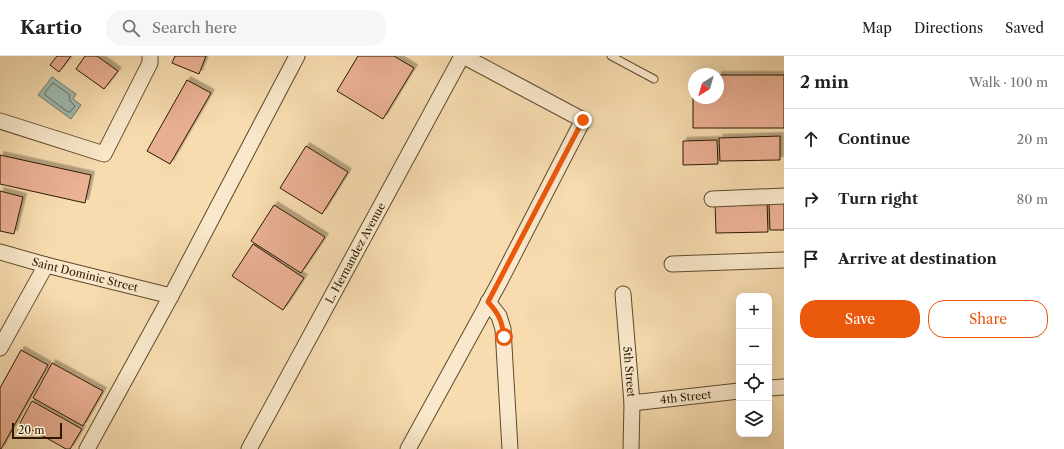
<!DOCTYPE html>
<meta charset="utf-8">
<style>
body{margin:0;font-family:"Libre Caslon Text",serif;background:#f6f6f6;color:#202124}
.controls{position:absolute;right:12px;bottom:12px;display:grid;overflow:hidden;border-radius:8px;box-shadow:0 4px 16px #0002}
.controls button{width:36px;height:36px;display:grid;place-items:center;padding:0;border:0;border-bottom:1px solid #e0e0e0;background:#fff;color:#202124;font:20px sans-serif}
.compass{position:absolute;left:688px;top:12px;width:36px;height:36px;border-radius:50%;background:#fff;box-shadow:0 4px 16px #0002;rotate:217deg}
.scale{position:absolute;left:12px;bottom:10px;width:50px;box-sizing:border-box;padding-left:4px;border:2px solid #2c1902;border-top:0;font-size:11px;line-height:14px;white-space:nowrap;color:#2c1902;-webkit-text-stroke:3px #f9e8cb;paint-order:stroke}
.stop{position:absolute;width:12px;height:12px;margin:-9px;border:3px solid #ea580c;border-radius:50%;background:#fff}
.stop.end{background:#ea580c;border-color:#fff;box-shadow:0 1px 4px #0008}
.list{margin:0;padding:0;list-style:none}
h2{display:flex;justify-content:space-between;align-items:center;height:52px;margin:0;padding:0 16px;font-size:17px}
h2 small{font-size:13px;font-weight:400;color:#757577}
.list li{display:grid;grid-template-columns:26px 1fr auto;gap:12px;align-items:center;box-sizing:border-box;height:60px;padding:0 16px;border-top:1px solid #e0e0e0}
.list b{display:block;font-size:15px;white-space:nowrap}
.list em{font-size:13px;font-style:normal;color:#757577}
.actions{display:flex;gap:8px;padding:12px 16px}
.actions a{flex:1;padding:9px 0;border:1px solid #ea580c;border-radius:16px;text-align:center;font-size:14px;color:#ea580c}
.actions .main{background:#ea580c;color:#fff}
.icon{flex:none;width:22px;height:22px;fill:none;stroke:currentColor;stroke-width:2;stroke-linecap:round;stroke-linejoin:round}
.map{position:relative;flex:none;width:784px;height:393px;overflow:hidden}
header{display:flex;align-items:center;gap:24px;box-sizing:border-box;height:56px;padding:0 20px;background:#fff;border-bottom:1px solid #e0e0e0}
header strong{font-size:19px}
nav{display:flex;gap:22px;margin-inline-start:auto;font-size:14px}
.search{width:280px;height:36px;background:#f6f6f6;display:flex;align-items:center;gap:10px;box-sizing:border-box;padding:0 14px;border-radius:16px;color:#757577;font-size:15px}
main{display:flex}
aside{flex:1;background:#fff}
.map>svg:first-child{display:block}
</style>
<header>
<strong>Kartio</strong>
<div class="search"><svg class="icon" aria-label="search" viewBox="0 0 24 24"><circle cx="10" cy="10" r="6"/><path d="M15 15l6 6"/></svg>Search here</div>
<nav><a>Map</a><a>Directions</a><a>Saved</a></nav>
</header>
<main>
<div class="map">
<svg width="784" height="393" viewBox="0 0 784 393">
<defs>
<filter id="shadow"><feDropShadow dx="3.5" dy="-3.5" stdDeviation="0" flood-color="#0004"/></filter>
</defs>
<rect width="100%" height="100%" fill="#f6dcaf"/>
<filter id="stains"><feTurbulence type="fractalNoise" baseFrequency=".005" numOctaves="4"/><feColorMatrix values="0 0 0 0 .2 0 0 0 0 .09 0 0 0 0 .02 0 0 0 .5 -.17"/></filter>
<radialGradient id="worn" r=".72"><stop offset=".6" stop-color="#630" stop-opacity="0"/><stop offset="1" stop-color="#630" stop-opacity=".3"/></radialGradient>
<path fill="#9ebab3" stroke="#707a6c" d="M 52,21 L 76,38 L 73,43 L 81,49 L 71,63 L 38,39 Z"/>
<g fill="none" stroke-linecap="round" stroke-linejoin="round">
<path stroke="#656a5a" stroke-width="1" d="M 53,27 L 69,38 L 70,45 L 75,50 L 70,56 L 68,56 L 45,39 L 45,37 Z"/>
</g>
<path fill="#ebb195" stroke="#2c1902" filter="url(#shadow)" d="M 57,0 L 71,0 L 59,16 L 50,9 Z
M 85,0 L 97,0 L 118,15 L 104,33 L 76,13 Z
M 175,0 L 206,0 L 199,18 L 172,7 Z
M 358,0 L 394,0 L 414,12 L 383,63 L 337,35 Z
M 693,19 L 694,19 L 694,42 L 718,42 L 718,19 L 784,19 L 784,72 L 693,72 Z
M 187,24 L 211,37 L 170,108 L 147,95 Z
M 780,80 L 780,104 L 720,105 L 719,82 Z
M 717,84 L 718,108 L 683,109 L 683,85 Z
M 306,90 L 348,116 L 322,158 L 280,132 Z
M 0,99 L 91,119 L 85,147 L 0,128 Z
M 0,135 L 23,141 L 14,178 L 0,175 Z
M 767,146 L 768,176 L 716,177 L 715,147 Z
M 784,146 L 784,174 L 770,174 L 769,147 Z
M 274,149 L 325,181 L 301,217 L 251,185 Z
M 253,188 L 304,222 L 283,254 L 232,220 Z
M 21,294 L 48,309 L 1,393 L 0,393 L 0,332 Z
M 52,307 L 103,335 L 83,370 L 33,342 Z
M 32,345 L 82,373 L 70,393 L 66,393 L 20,367 Z"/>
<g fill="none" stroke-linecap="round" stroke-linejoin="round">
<defs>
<path id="service" d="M 611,0 L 654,23"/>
<g id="minor">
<path d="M 0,65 L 104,98 L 150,7 L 150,0"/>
<path d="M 712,143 L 784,140"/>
<path id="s1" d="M 0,196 L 46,209 L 171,240"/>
<path d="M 672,208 L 784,204"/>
<path id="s2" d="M 623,238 L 632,347 L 631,393"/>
<path d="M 488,246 L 499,260 L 503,273 L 510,393"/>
<path d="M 0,292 L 46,209"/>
<path d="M 769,332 L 784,331"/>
<path id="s3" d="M 632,347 L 739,335"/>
<path d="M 87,393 L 171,240 L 297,0"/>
<path id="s4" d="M 249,393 L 462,0"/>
<path d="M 408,393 L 499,227 L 583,64 L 463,0"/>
</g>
</defs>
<use href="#service" stroke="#5e4a2d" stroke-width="9"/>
<use href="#minor" stroke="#5e4a2d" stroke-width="17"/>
<use href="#service" stroke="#f9e8cb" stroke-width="7"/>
<use href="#minor" stroke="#f9e8cb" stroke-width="15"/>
</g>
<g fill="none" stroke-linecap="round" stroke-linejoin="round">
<path stroke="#ea580c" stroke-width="5" d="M 504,281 C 502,265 499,258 488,246 L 583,64"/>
</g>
<g text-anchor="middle" stroke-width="3" stroke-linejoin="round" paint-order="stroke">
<g font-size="11" fill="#2c1902" stroke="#f9e8cb">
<text dy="4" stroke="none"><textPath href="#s4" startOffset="223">L. Hernandez Avenue</textPath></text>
<text dy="4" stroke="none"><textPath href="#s1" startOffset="88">Saint Dominic Street</textPath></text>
<text dy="4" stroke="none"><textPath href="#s2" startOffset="78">5th Street</textPath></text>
<text dy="4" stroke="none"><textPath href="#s3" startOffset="54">4th Street</textPath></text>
</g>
</g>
<rect width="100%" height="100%" filter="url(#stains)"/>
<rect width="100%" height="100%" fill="url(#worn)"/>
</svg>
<div class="controls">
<button>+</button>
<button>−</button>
<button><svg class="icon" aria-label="locate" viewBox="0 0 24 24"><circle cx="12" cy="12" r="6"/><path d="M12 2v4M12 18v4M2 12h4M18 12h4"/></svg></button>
<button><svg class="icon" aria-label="layers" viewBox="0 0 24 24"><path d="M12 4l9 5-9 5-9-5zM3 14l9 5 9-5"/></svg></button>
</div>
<svg class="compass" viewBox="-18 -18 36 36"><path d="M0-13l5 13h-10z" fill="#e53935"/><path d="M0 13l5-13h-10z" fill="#757577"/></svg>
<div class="scale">20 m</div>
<div class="stop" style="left:504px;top:281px"></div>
<div class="stop end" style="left:583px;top:64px"></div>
</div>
<aside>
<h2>2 min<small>Walk · 100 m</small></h2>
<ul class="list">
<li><svg class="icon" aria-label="ahead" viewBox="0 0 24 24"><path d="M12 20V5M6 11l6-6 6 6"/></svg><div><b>Continue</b></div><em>20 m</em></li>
<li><svg class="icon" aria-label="right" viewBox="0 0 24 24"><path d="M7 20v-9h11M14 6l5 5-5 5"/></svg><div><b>Turn right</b></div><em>80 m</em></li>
<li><svg class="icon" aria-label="arrive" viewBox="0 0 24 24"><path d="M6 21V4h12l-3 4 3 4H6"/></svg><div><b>Arrive at destination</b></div></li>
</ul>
<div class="actions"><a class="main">Save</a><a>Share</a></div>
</aside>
</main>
